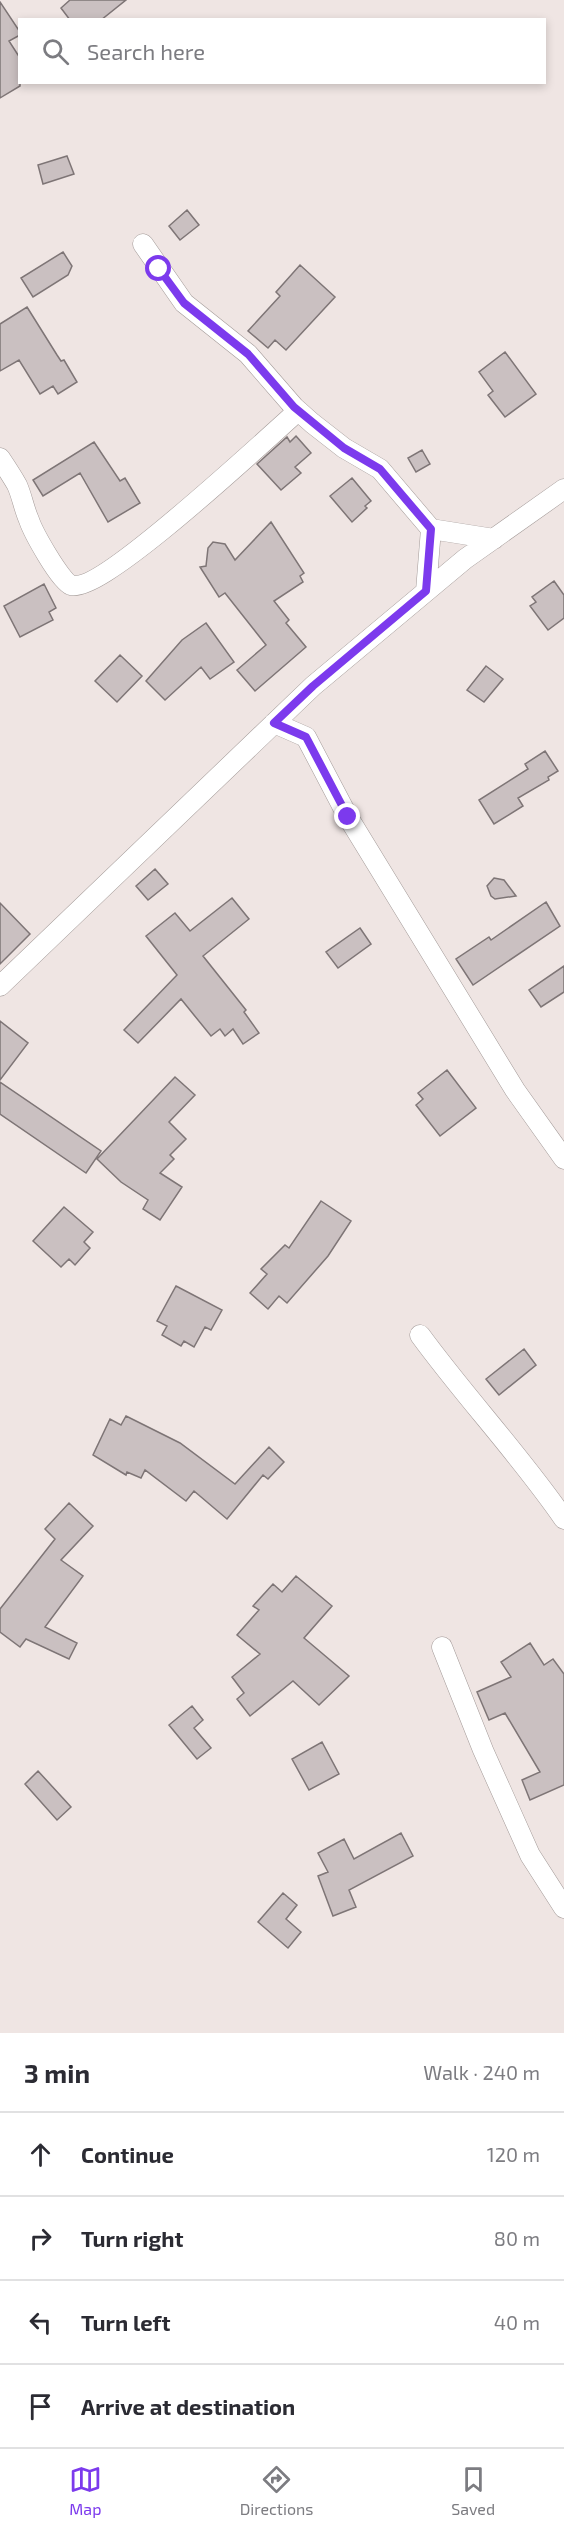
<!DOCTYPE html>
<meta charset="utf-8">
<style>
body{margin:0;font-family:"Exo 2",sans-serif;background:#f7f7f7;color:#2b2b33}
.stop{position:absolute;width:18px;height:18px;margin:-14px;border:4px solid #7c3aed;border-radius:50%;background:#fff}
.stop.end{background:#7c3aed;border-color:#fff;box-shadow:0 2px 6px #0008}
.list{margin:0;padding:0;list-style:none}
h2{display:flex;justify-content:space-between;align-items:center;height:78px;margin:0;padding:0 24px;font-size:26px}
h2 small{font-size:20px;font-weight:400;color:#7c7c81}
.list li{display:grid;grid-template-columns:39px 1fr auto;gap:18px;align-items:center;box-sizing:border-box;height:84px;padding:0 24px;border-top:2px solid #e1e1e2}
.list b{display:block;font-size:22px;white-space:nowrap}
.list em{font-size:20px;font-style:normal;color:#7c7c81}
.icon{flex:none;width:33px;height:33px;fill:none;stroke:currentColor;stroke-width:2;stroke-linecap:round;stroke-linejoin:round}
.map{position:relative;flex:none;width:564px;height:2033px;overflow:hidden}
.search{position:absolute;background:#fff;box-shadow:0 3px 9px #0003;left:18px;right:18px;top:18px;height:66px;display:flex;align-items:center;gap:15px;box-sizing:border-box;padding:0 21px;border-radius:0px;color:#7c7c81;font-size:22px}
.sheet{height:414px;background:#fff}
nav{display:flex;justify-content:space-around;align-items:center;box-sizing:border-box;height:84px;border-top:2px solid #e1e1e2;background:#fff;font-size:16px;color:#7c7c81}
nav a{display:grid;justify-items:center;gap:3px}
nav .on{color:#7c3aed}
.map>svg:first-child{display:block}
</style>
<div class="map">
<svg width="564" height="2033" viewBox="0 0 564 2033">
<rect width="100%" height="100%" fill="#efe5e3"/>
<path fill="#cac0c1" stroke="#7e7576" stroke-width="1.5" d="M 70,0 L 126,0 L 101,20 L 70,20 L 61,8 Z
M 0,2 L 20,32 L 20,35 L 9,41 L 20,58 L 20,86 L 0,98 Z
M 67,156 L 74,174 L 43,184 L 38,165 Z
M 187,210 L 199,225 L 180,240 L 169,226 Z
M 63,252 L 72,266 L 68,275 L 33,297 L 21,278 Z
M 300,265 L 335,297 L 286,350 L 275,340 L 268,348 L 248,331 L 280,296 L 276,292 Z
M 27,307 L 57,355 L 61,361 L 64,360 L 77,382 L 58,394 L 53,386 L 40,394 L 19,360 L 0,371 L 0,324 Z
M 505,352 L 536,394 L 505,417 L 488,395 L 493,391 L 479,372 Z
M 296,436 L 311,453 L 295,467 L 301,473 L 281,490 L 257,464 L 287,437 L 290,442 Z
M 94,442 L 120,481 L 125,478 L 140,503 L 108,522 L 80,473 L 43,496 L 33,480 Z
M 422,450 L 430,464 L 416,472 L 408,458 Z
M 352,478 L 371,501 L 365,506 L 367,508 L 352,522 L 330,496 Z
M 271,522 L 304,573 L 300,576 L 303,582 L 274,601 L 289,620 L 286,623 L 306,647 L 255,691 L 237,670 L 266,645 L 225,593 L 219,597 L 200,567 L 206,566 L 208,548 L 213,542 L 225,544 L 235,560 Z
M 554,581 L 564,595 L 564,618 L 548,630 L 530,606 L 536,602 L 532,597 Z
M 44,584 L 56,608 L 49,612 L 53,620 L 20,637 L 4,606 Z
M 206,623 L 234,662 L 210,679 L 201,667 L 165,700 L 146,681 L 182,640 Z
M 120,655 L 142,676 L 117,702 L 95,681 Z
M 486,666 L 503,679 L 484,702 L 467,690 Z
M 545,751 L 558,771 L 548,777 L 549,780 L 518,798 L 523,806 L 494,824 L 479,800 L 528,769 L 525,764 Z
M 155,869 L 168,884 L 148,900 L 136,886 Z
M 494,878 L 504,880 L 516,896 L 495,899 L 491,896 L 487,886 Z
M 232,898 L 249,919 L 203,956 L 246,1010 L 244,1012 L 259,1033 L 243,1044 L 233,1029 L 225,1036 L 220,1029 L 211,1036 L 181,999 L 138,1043 L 124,1030 L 177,975 L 146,936 L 175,913 L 190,931 Z
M 546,902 L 560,926 L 473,985 L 456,959 L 489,937 L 491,940 Z
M 0,903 L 30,934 L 0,964 Z
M 360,928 L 371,944 L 338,968 L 326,952 Z
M 564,966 L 564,992 L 541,1007 L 529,990 Z
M 0,1021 L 28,1043 L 0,1080 Z
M 447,1070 L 476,1108 L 440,1136 L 416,1105 L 423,1099 L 418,1093 Z
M 175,1077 L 195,1095 L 169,1122 L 186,1139 L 170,1155 L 174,1159 L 160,1173 L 182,1187 L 160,1220 L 143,1209 L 148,1200 L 121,1182 L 97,1159 Z
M 0,1082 L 101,1151 L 86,1173 L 0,1114 Z
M 321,1201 L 351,1221 L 328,1256 L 287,1303 L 279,1296 L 268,1309 L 250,1293 L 267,1274 L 261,1269 L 285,1245 L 289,1248 Z
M 64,1207 L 93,1232 L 84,1242 L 90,1248 L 75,1265 L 69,1259 L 61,1267 L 33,1241 Z
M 176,1286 L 222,1310 L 211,1330 L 205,1327 L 194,1347 L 184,1341 L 181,1346 L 162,1335 L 167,1326 L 157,1321 Z
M 524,1349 L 536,1365 L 499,1395 L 486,1379 Z
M 126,1416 L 180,1443 L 235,1484 L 269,1447 L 284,1462 L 268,1479 L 263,1475 L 227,1519 L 194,1491 L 186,1501 L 145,1470 L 141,1478 L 127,1472 L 126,1475 L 93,1455 L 110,1419 L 121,1425 Z
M 69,1503 L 93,1526 L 61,1560 L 83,1576 L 45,1627 L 77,1643 L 69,1659 L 26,1639 L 20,1647 L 0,1632 L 0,1609 L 55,1539 L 45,1529 Z
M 296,1576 L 332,1606 L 304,1638 L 349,1676 L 319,1705 L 293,1681 L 250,1716 L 237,1699 L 244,1693 L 232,1677 L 260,1654 L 237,1635 L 259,1610 L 253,1606 L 273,1584 L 282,1592 Z
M 530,1643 L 544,1665 L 553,1659 L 564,1674 L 564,1785 L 530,1800 L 522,1780 L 540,1772 L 505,1713 L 489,1720 L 477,1692 L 511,1677 L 501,1662 Z
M 192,1706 L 203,1720 L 194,1728 L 211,1748 L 197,1759 L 169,1725 Z
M 322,1742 L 339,1774 L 309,1790 L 292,1759 Z
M 38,1771 L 71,1807 L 57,1820 L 25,1784 Z
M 401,1833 L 413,1856 L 349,1890 L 356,1907 L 333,1916 L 318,1876 L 328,1872 L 318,1853 L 344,1839 L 354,1859 Z
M 283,1893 L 297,1905 L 286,1919 L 301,1932 L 288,1948 L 258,1922 Z"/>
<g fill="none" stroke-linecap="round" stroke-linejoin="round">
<defs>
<path id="minor" d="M 143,244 L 184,303 L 248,354 L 294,407 L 312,423 L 344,448 L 380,469 L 431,529
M 0,458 C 6,467 12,476 17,485 C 22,496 24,509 29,520 C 33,532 60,581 71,585 C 101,595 268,437 298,411
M 426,591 L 431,529 L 494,539
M 274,723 L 306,737 L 348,817 L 515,1090 L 564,1159
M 0,986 L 313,686 L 465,559 L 564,489
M 420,1335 C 466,1398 520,1455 564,1519
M 442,1647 L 483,1750 L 530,1855 L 564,1908"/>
</defs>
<use href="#minor" stroke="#a39a98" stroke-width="21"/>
<use href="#minor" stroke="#fff" stroke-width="20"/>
</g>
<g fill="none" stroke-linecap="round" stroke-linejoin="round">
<path stroke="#7c3aed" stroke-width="8" d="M 159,269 L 184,303 L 248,354 L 294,407 L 344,448 L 380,469 L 431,529 L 426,591 L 313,686 L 274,723 L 306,737 L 348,817"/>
</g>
</svg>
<div class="stop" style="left:159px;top:269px"></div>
<div class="stop end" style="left:348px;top:817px"></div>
<div class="search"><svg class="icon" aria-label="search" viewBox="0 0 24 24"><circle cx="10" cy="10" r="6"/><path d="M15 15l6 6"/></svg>Search here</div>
</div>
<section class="sheet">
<h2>3 min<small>Walk · 240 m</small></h2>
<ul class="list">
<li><svg class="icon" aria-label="ahead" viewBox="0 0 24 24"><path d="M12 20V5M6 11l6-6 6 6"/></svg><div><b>Continue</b></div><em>120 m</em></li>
<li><svg class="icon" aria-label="right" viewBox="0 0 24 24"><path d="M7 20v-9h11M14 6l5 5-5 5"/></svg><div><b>Turn right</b></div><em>80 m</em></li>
<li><svg class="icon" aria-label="left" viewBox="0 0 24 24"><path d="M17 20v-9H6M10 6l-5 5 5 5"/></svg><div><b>Turn left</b></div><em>40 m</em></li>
<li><svg class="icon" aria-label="arrive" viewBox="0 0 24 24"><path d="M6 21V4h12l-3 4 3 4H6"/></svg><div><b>Arrive at destination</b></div></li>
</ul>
</section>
<nav>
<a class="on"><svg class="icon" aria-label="map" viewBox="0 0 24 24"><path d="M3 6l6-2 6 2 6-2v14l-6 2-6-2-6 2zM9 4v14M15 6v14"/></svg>Map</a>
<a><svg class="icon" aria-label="directions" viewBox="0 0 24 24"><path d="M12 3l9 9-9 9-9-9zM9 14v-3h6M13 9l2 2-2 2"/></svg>Directions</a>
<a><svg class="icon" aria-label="saved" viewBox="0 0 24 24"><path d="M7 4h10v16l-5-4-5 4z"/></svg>Saved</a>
</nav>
